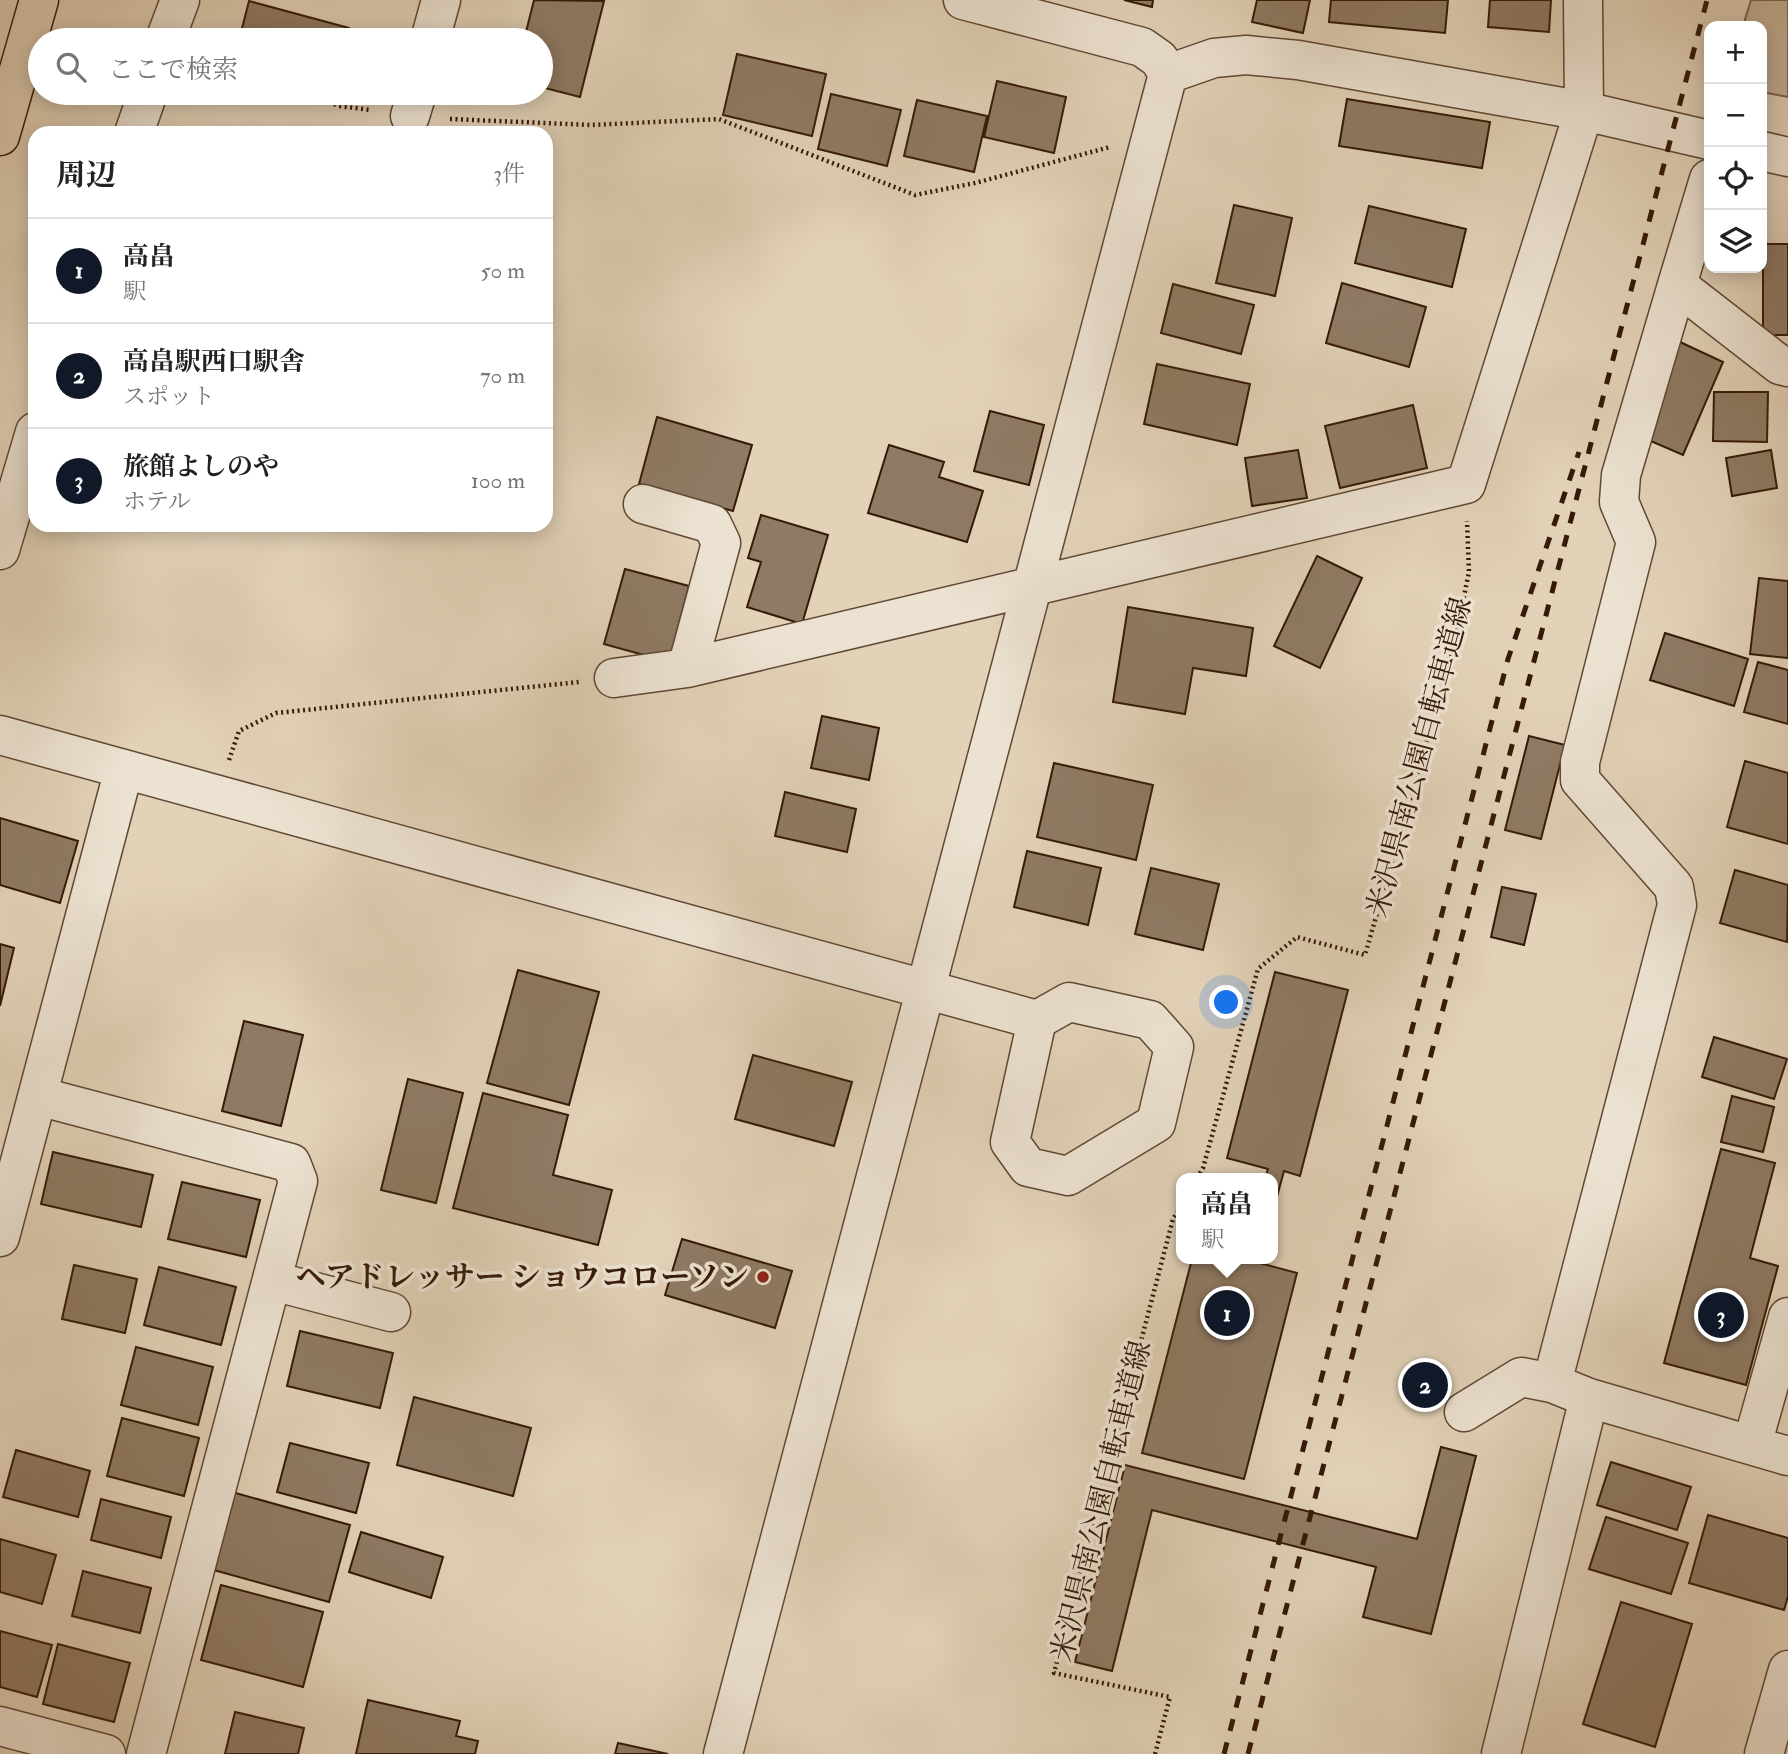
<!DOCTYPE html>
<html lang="ja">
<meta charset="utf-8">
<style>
body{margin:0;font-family:"IM FELL Double Pica","Noto Serif JP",serif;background:#f6f6f6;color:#222}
.controls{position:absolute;right:21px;top:21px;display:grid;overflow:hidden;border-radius:14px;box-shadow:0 4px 18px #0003}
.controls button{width:63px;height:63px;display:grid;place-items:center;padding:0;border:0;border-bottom:2px solid #e0e0e0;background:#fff;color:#222;font:35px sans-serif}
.you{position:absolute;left:1227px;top:1003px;width:24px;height:24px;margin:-18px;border:5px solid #fff;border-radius:50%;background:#1a73e8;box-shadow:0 0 0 10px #1a73e833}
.badge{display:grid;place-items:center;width:46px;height:46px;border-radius:50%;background:#111827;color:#fff;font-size:23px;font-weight:700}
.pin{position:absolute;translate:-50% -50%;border:4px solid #fff;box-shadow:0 2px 7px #0006}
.popup{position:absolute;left:1176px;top:1173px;width:102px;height:91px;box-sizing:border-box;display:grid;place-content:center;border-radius:14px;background:#fff;filter:drop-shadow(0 2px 5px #0005);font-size:23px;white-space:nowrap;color:#767676}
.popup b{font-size:26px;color:#222}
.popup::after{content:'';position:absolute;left:50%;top:100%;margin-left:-14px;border:14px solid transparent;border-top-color:#fff}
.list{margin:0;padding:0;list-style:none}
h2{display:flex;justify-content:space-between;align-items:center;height:91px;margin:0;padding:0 28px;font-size:30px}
h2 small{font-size:23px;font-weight:400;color:#767676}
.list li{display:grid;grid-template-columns:46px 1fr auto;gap:21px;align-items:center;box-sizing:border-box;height:105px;padding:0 28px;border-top:2px solid #e0e0e0}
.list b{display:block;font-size:26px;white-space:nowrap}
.list p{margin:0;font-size:23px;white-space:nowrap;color:#767676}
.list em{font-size:23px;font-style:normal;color:#767676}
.icon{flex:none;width:38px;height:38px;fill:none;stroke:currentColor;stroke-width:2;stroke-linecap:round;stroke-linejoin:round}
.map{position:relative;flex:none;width:1788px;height:1754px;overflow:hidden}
.search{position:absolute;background:#fff;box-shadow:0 4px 18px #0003;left:28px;top:28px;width:525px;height:77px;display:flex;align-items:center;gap:18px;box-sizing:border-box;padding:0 24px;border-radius:38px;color:#767676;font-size:26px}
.panel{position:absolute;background:#fff;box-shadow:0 4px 18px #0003;left:28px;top:126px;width:525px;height:406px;border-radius:21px}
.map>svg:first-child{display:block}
</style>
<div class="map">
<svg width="1788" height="1754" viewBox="0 0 1788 1754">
<rect width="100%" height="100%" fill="#e2d2b8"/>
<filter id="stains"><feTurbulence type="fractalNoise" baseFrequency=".00286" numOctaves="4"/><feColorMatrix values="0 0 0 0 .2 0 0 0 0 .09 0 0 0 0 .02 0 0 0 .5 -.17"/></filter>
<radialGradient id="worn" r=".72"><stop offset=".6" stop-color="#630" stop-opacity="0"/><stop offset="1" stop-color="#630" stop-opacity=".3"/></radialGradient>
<path fill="#c5b39a" stroke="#7d6651" stroke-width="2" d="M 1751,0 L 1788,0 L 1788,97 L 1762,92 L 1762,26 L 1743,26 Z"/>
<path fill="#8f7a64" stroke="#351a08" stroke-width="2" d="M 534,0 L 604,1 L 580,97 L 541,87 L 541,40 L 524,40 Z
M 1124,0 L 1153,0 L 1152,7 Z
M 1257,0 L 1310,0 L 1303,33 L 1252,22 Z
M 1331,0 L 1448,0 L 1445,33 L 1329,22 Z
M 1490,0 L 1551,0 L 1549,32 L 1488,27 Z
M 249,1 L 349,28 L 346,40 L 239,40 Z
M 737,54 L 826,74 L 812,136 L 723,115 Z
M 997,81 L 1066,97 L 1054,153 L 984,137 Z
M 831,94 L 901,110 L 887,166 L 818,149 Z
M 1347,99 L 1490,122 L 1482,168 L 1339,146 Z
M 917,100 L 987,116 L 974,172 L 904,156 Z
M 1234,205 L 1292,218 L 1275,296 L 1216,283 Z
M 1369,206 L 1466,229 L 1452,287 L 1355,263 Z
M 1763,244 L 1788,244 L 1788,335 L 1763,335 Z
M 1342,283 L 1426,307 L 1409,367 L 1326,343 Z
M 1173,284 L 1254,305 L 1241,354 L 1161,333 Z
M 1680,342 L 1723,362 L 1683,455 L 1639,436 Z
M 1157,364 L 1250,384 L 1237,445 L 1144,424 Z
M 1714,392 L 1768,392 L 1767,442 L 1713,441 Z
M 1413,405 L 1427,468 L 1340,488 L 1325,426 Z
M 990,411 L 1044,425 L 1029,485 L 974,471 Z
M 657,417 L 752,445 L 733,511 L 639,484 Z
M 889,445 L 944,462 L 939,477 L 983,491 L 967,542 L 868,513 Z
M 1298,450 L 1307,498 L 1252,506 L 1245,458 Z
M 1771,450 L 1777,488 L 1732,496 L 1726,458 Z
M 761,515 L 828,535 L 802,624 L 747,607 L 761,562 L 748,558 Z
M 1317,556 L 1362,578 L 1320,668 L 1274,646 Z
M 625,569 L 689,586 L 669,662 L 604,644 Z
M 1759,578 L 1788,581 L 1788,658 L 1750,654 Z
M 1128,607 L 1253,628 L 1246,676 L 1193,668 L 1185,714 L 1113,702 Z
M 1665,633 L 1748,659 L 1734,706 L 1650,680 Z
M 1758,662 L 1788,670 L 1788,724 L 1744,712 Z
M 822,716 L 879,728 L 869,780 L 811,768 Z
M 1529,736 L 1565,745 L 1541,839 L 1505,830 Z
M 1745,761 L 1788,773 L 1788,844 L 1727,827 Z
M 1054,763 L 1153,785 L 1136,860 L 1037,837 Z
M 785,792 L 856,809 L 847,852 L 775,836 Z
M 0,818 L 78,841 L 60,903 L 0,885 Z
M 1027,851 L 1101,868 L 1088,925 L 1014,907 Z
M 1151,868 L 1219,884 L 1203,950 L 1135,934 Z
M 1735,870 L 1788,885 L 1787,942 L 1720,923 Z
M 1502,887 L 1536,894 L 1524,945 L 1491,937 Z
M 0,944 L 14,948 L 0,1006 Z
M 518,970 L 599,992 L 569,1105 L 487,1083 Z
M 1275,972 L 1348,990 L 1300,1176 L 1284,1171 L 1272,1215 L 1272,1178 L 1265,1178 L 1268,1169 L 1227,1158 Z
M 244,1021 L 303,1035 L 281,1126 L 222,1111 Z
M 1714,1037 L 1787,1059 L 1774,1099 L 1702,1077 Z
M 753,1055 L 852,1082 L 834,1146 L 735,1119 Z
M 408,1079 L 463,1093 L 436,1203 L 381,1190 Z
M 483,1093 L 568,1115 L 553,1175 L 612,1190 L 598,1245 L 453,1208 Z
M 1732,1096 L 1774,1107 L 1763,1152 L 1721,1142 Z
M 1721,1149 L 1775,1163 L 1750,1258 L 1778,1266 L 1746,1385 L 1664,1363 Z
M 53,1152 L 153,1175 L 141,1227 L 41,1204 Z
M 182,1182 L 260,1200 L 246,1257 L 168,1239 Z
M 682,1239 L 792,1271 L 775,1328 L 665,1295 Z
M 1192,1259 L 1261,1259 L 1260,1263 L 1297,1273 L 1244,1479 L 1142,1453 Z
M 74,1265 L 137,1279 L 125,1333 L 62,1319 Z
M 159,1267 L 236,1287 L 221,1345 L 144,1325 Z
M 300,1331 L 393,1353 L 380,1408 L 287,1386 Z
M 136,1347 L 213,1367 L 198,1425 L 121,1405 Z
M 1422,1360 L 1441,1365 L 1429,1409 L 1409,1404 Z
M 414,1397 L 531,1428 L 513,1496 L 397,1465 Z
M 122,1418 L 199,1438 L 184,1496 L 107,1476 Z
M 290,1443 L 369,1463 L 356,1513 L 277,1492 Z
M 1441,1447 L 1476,1456 L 1431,1634 L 1363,1617 L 1376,1567 L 1152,1510 L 1112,1671 L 1075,1662 L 1125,1465 L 1417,1539 Z
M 16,1450 L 90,1471 L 78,1517 L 3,1497 Z
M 1611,1462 L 1691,1487 L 1677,1530 L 1597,1505 Z
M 232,1492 L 350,1525 L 329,1602 L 210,1569 Z
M 101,1499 L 171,1517 L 161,1558 L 91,1540 Z
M 1708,1515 L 1788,1538 L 1788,1596 L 1784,1610 L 1689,1583 Z
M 1606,1517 L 1688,1543 L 1671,1594 L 1589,1569 Z
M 361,1532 L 443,1557 L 431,1598 L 349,1572 Z
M 0,1539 L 56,1555 L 42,1604 L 0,1592 Z
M 83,1571 L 151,1588 L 140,1633 L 72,1616 Z
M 221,1585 L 323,1612 L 303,1687 L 201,1660 Z
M 1621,1602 L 1692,1624 L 1655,1747 L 1583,1724 Z
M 0,1631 L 52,1645 L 37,1697 L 0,1687 Z
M 58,1644 L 130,1663 L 114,1722 L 43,1704 Z
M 368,1700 L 460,1721 L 456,1736 L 478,1741 L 475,1754 L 356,1754 Z
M 235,1712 L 304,1728 L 298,1754 L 225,1754 Z
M 618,1743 L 668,1754 L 615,1754 Z"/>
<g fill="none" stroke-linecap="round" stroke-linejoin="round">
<defs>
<path id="minor" d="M 165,40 L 180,0
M 430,40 L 441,0
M 1168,74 L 1214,58 L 1246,55 L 1298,60 L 1584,111 L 1709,140
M 410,116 L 417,93
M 134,133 L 148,93
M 1762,151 L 1788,157
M 1709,179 L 1677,285 L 1780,365 L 1788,367
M 643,504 L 712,524 L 721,543 L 687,668
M 0,550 L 35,432
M 614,678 L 687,668 L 1466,484 L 1584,111 L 1583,0
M 0,735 L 1037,1020 L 1069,1002 L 1150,1020 L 1174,1047 L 1156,1123 L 1068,1176 L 1028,1167 L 1010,1142 L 1037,1020
M 38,1096 L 291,1163 L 298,1181 L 146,1754
M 0,1237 L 124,769
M 273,1281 L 391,1312
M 1552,1383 L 1677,905 L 1674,887 L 1580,780 L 1580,762 L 1636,542 L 1619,502 L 1621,475 L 1677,285
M 1464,1412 L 1521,1377 L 1552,1383 L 1589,1398 L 1788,1456
M 1752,1445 L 1788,1317
M 0,1726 L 106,1754
M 723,1754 L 1168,74 L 1159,59 L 1142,47 L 963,0
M 1501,1754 L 1589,1398
M 1764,1754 L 1788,1670"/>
<path id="highway" d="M 0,136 L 39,0"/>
</defs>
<use href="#minor" stroke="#604834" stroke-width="41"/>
<use href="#highway" stroke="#351a08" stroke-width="41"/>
<path stroke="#351a08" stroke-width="4.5" stroke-dasharray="2 3.5" stroke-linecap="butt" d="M 303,93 L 339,106 L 371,110
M 450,119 L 592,125 L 719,119 L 915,195 L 975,183 L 1110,147
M 229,760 L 239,731 L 276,713 L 579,682
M 1197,1178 L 1203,1168 L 1258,969 L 1297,937 L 1365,955 L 1452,654 L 1469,572 L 1467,521
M 1155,1754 L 1170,1697 L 1054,1673 L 1173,1219 L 1182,1205"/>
<use href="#minor" stroke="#ece2d1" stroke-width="38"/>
<use href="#highway" stroke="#e2d2b8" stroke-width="38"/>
<path stroke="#351a08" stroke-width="5" stroke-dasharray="12 12" stroke-linecap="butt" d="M 1224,1754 L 1508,659 L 1579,452
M 1248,1754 L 1707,0"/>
</g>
<circle fill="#8f2418" stroke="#ece2d1" stroke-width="2.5" cx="763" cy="1277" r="7"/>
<g text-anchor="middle" stroke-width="7" stroke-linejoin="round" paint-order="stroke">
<g font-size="30" fill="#351a08" stroke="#ece2d1">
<text transform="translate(1419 757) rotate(-75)" y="10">米沢県南公園自転車道線</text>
<text transform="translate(1101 1501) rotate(-76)" y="10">米沢県南公園自転車道線</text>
</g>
<g font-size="30" font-weight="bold" fill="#351a08" stroke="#ece2d1" text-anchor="end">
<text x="749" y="1287">ヘアドレッサー ショウコローソン</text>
</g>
</g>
<rect width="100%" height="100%" filter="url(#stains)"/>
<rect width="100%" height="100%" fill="url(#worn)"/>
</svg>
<div class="controls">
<button>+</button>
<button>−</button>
<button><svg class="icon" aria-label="locate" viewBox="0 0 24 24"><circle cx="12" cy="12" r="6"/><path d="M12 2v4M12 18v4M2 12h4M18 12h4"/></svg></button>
<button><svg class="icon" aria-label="layers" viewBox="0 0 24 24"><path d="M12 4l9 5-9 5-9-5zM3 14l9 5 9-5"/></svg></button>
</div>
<div class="you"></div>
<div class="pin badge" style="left:1227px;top:1313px">1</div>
<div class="popup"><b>高畠</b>駅</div>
<div class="pin badge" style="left:1425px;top:1385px">2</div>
<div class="pin badge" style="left:1721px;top:1315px">3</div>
<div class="search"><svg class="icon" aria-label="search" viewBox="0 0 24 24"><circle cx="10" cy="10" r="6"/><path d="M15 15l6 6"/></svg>ここで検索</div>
<section class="panel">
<h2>周辺<small>3件</small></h2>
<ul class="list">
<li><span class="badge">1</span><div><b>高畠</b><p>駅</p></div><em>50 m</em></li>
<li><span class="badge">2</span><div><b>高畠駅西口駅舎</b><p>スポット</p></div><em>70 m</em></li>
<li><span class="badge">3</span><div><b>旅館よしのや</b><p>ホテル</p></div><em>100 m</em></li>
</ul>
</section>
</div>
